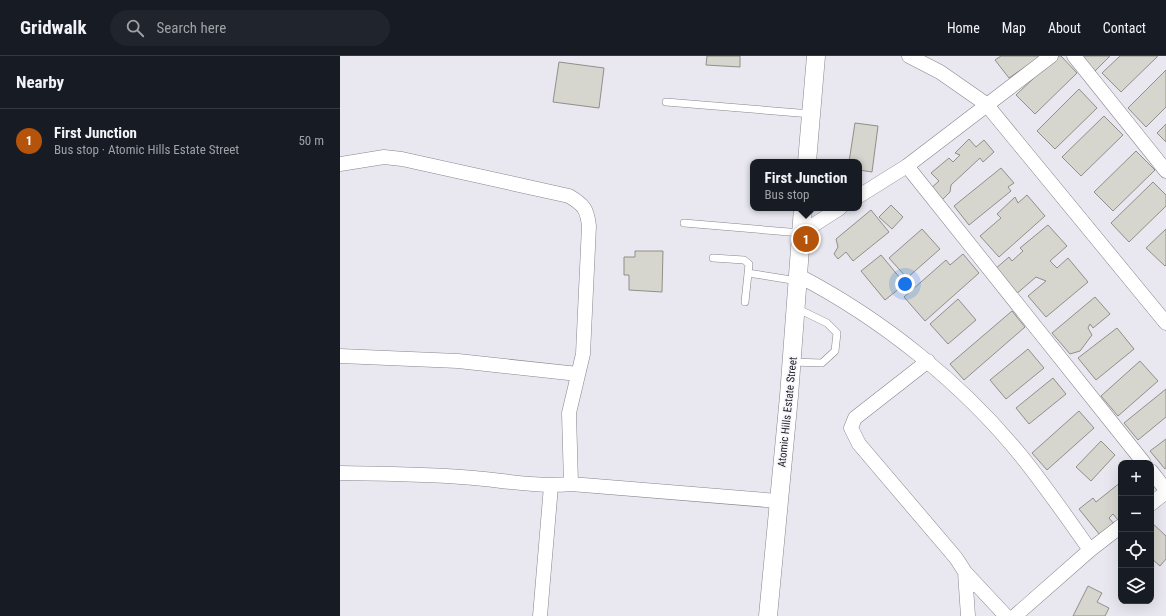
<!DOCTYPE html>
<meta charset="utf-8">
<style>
body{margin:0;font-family:"Roboto Condensed",sans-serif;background:#20242c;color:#f1f3f6}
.controls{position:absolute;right:12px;bottom:12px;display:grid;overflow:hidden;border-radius:8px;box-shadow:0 4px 16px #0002}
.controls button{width:36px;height:36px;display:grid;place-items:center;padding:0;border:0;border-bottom:1px solid #363941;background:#171b24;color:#f1f3f6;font:20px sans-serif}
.you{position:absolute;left:565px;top:228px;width:14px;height:14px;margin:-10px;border:3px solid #fff;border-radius:50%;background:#1a73e8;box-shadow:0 0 0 6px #1a73e833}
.badge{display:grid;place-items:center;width:26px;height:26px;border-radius:50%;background:#b45309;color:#fff;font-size:13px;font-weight:700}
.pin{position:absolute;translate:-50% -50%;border:2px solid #fff;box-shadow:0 1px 4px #0006}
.popup{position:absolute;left:410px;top:103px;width:112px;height:52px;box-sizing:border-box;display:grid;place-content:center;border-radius:8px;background:#171b24;filter:drop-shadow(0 1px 3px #0005);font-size:13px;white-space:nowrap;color:#9ea1a6}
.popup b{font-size:15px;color:#f1f3f6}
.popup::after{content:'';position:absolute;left:50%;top:100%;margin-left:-8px;border:8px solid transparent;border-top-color:#171b24}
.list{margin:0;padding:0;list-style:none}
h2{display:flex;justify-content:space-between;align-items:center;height:52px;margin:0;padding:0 16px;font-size:17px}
h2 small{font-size:13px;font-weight:400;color:#9ea1a6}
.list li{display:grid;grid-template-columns:26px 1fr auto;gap:12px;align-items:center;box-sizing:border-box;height:64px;padding:0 16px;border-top:1px solid #363941}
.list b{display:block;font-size:15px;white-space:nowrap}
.list p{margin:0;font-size:13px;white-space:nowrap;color:#9ea1a6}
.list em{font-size:13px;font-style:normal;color:#9ea1a6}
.icon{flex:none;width:22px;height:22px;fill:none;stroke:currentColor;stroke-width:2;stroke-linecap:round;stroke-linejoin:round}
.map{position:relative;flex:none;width:826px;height:560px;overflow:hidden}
header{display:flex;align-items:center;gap:24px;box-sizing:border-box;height:56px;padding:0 20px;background:#171b24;border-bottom:1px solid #363941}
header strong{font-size:19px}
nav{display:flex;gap:22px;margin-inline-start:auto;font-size:14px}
.search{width:280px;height:36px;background:#20242c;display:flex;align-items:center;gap:10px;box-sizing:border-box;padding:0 14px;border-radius:22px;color:#9ea1a6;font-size:15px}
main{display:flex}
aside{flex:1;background:#171b24}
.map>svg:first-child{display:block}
</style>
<header>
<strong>Gridwalk</strong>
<div class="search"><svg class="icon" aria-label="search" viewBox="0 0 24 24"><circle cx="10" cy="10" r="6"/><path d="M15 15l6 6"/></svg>Search here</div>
<nav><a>Home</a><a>Map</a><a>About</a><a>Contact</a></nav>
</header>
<main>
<aside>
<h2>Nearby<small></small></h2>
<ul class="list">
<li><span class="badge">1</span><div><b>First Junction</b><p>Bus stop · Atomic Hills Estate Street</p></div><em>50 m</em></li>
</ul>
</aside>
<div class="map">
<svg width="826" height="560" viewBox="0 0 826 560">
<rect width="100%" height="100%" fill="#e9e7ef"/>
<path fill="#d6d5ce" stroke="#908f89" d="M 367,0 L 400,0 L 400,11 L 366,9 Z
M 661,0 L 701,0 L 669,22 L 655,4 Z
M 717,0 L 721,0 L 737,17 L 695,58 L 676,39 Z
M 741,0 L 770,0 L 755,15 Z
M 780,0 L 818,0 L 781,36 L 762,17 Z
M 219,6 L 264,12 L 259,52 L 213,46 Z
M 826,14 L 826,51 L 806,71 L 788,52 Z
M 739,33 L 757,52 L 715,93 L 697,75 Z
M 764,60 L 783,79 L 741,120 L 722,101 Z
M 515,67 L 538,70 L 532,116 L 519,114 L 519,106 L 509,106 Z
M 826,68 L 826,86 L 817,77 Z
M 629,83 L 636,91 L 644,84 L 654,96 L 643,106 L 640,102 L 611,129 L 610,136 L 600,146 L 589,134 L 599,125 L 591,117 L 609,102 L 613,106 L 620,99 L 615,97 Z
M 796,95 L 815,114 L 773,155 L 754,136 Z
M 661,112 L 674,127 L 668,131 L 671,135 L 629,169 L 614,150 Z
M 813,126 L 826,139 L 826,150 L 789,186 L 771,167 Z
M 687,139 L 705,160 L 659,201 L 640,180 L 661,162 L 657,158 L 675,141 L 678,147 Z
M 551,149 L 563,161 L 552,173 L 539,161 Z
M 531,154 L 549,176 L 513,205 L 506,196 L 498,203 L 494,198 L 498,191 L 496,183 Z
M 708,169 L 727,190 L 710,205 L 717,212 L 728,202 L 748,226 L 706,261 L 688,240 L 706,225 L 696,221 L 675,239 L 654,214 L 669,201 L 672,205 L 683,195 L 680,192 Z
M 582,173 L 600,193 L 567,222 L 549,202 Z
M 826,173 L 826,209 L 825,210 L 806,192 Z
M 295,195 L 323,195 L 322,236 L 289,234 L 289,219 L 284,219 L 284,201 L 295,201 Z
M 623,198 L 639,217 L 585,265 L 564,241 L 606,204 L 610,209 Z
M 541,199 L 565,228 L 545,244 L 521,215 Z
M 755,241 L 770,258 L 753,272 L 750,268 L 748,272 L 752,279 L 740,295 L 730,298 L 712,277 Z
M 618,243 L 636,264 L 608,288 L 590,268 Z
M 672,255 L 685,271 L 624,324 L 610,308 Z
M 777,272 L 794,293 L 756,324 L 738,302 Z
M 688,293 L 704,312 L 666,343 L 650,324 Z
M 800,305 L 818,325 L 778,360 L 761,340 Z
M 713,322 L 726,338 L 689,368 L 676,352 Z
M 826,333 L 826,361 L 798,384 L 784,367 Z
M 739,355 L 754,372 L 707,414 L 692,397 Z
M 826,383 L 826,412 L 825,413 L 810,395 Z
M 761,385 L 775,399 L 751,425 L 736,411 Z
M 781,426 L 781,462 L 778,464 L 773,458 L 769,462 L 774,468 L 760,479 L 739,453 L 753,442 L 756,446 Z
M 811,466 L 826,480 L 826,503 L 820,510 L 811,502 Z
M 748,530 L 762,537 L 757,546 L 769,552 L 765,560 L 733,560 Z"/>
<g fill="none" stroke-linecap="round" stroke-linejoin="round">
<defs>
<path id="service" d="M 326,46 L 471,58
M 344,167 L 461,177
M 373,202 L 404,204 L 409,208 L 405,246
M 408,217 L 458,225
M 452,306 L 482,307 L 495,295 L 497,277 L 487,267 L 456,252"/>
<path id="minor" d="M 569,0 L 600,16 L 646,48 L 826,267
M 734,0 L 826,115
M 0,108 L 44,101 L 62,103 L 229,140 C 244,149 247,153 249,170 L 243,298 L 229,357 L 231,428
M 567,110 L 804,407
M 519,140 L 567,110 L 711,0
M 461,177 L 500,152
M 459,220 C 542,263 623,328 682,401 C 706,431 728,463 750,494
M 0,300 L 118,305 L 238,318
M 588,305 L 515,362 L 511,372 L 519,388 L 616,502 L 625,516 L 628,560
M 811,415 L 826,434
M 0,417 C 45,418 90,418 134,422 C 167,425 199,431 231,428 L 438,445
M 811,448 L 826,436
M 625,516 L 666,560
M 200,560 L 211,430
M 675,560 L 750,494 L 781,470"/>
<path id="tertiary" d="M 467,106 L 476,0
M 428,560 L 449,340 L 463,152"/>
</defs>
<use href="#service" stroke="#88868d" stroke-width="8"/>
<use href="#minor" stroke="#88868d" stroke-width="15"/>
<use href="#tertiary" stroke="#88868d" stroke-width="19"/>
<use href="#service" stroke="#fff" stroke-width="7"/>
<use href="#minor" stroke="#fff" stroke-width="14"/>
<use href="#tertiary" stroke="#fff" stroke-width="18"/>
</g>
<g text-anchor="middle" stroke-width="3" stroke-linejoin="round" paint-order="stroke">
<g font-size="11" fill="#232225" stroke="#f6f5fc">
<text transform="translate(447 356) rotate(-84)" y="4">Atomic Hills Estate Street</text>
</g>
</g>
</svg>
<div class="controls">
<button>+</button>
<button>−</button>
<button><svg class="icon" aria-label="locate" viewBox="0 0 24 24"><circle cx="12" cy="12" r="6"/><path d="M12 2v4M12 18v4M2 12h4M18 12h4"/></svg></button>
<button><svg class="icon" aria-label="layers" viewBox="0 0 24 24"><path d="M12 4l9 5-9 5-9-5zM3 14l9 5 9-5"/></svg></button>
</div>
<div class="you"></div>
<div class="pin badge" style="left:466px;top:183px">1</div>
<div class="popup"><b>First Junction</b>Bus stop</div>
</div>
</main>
